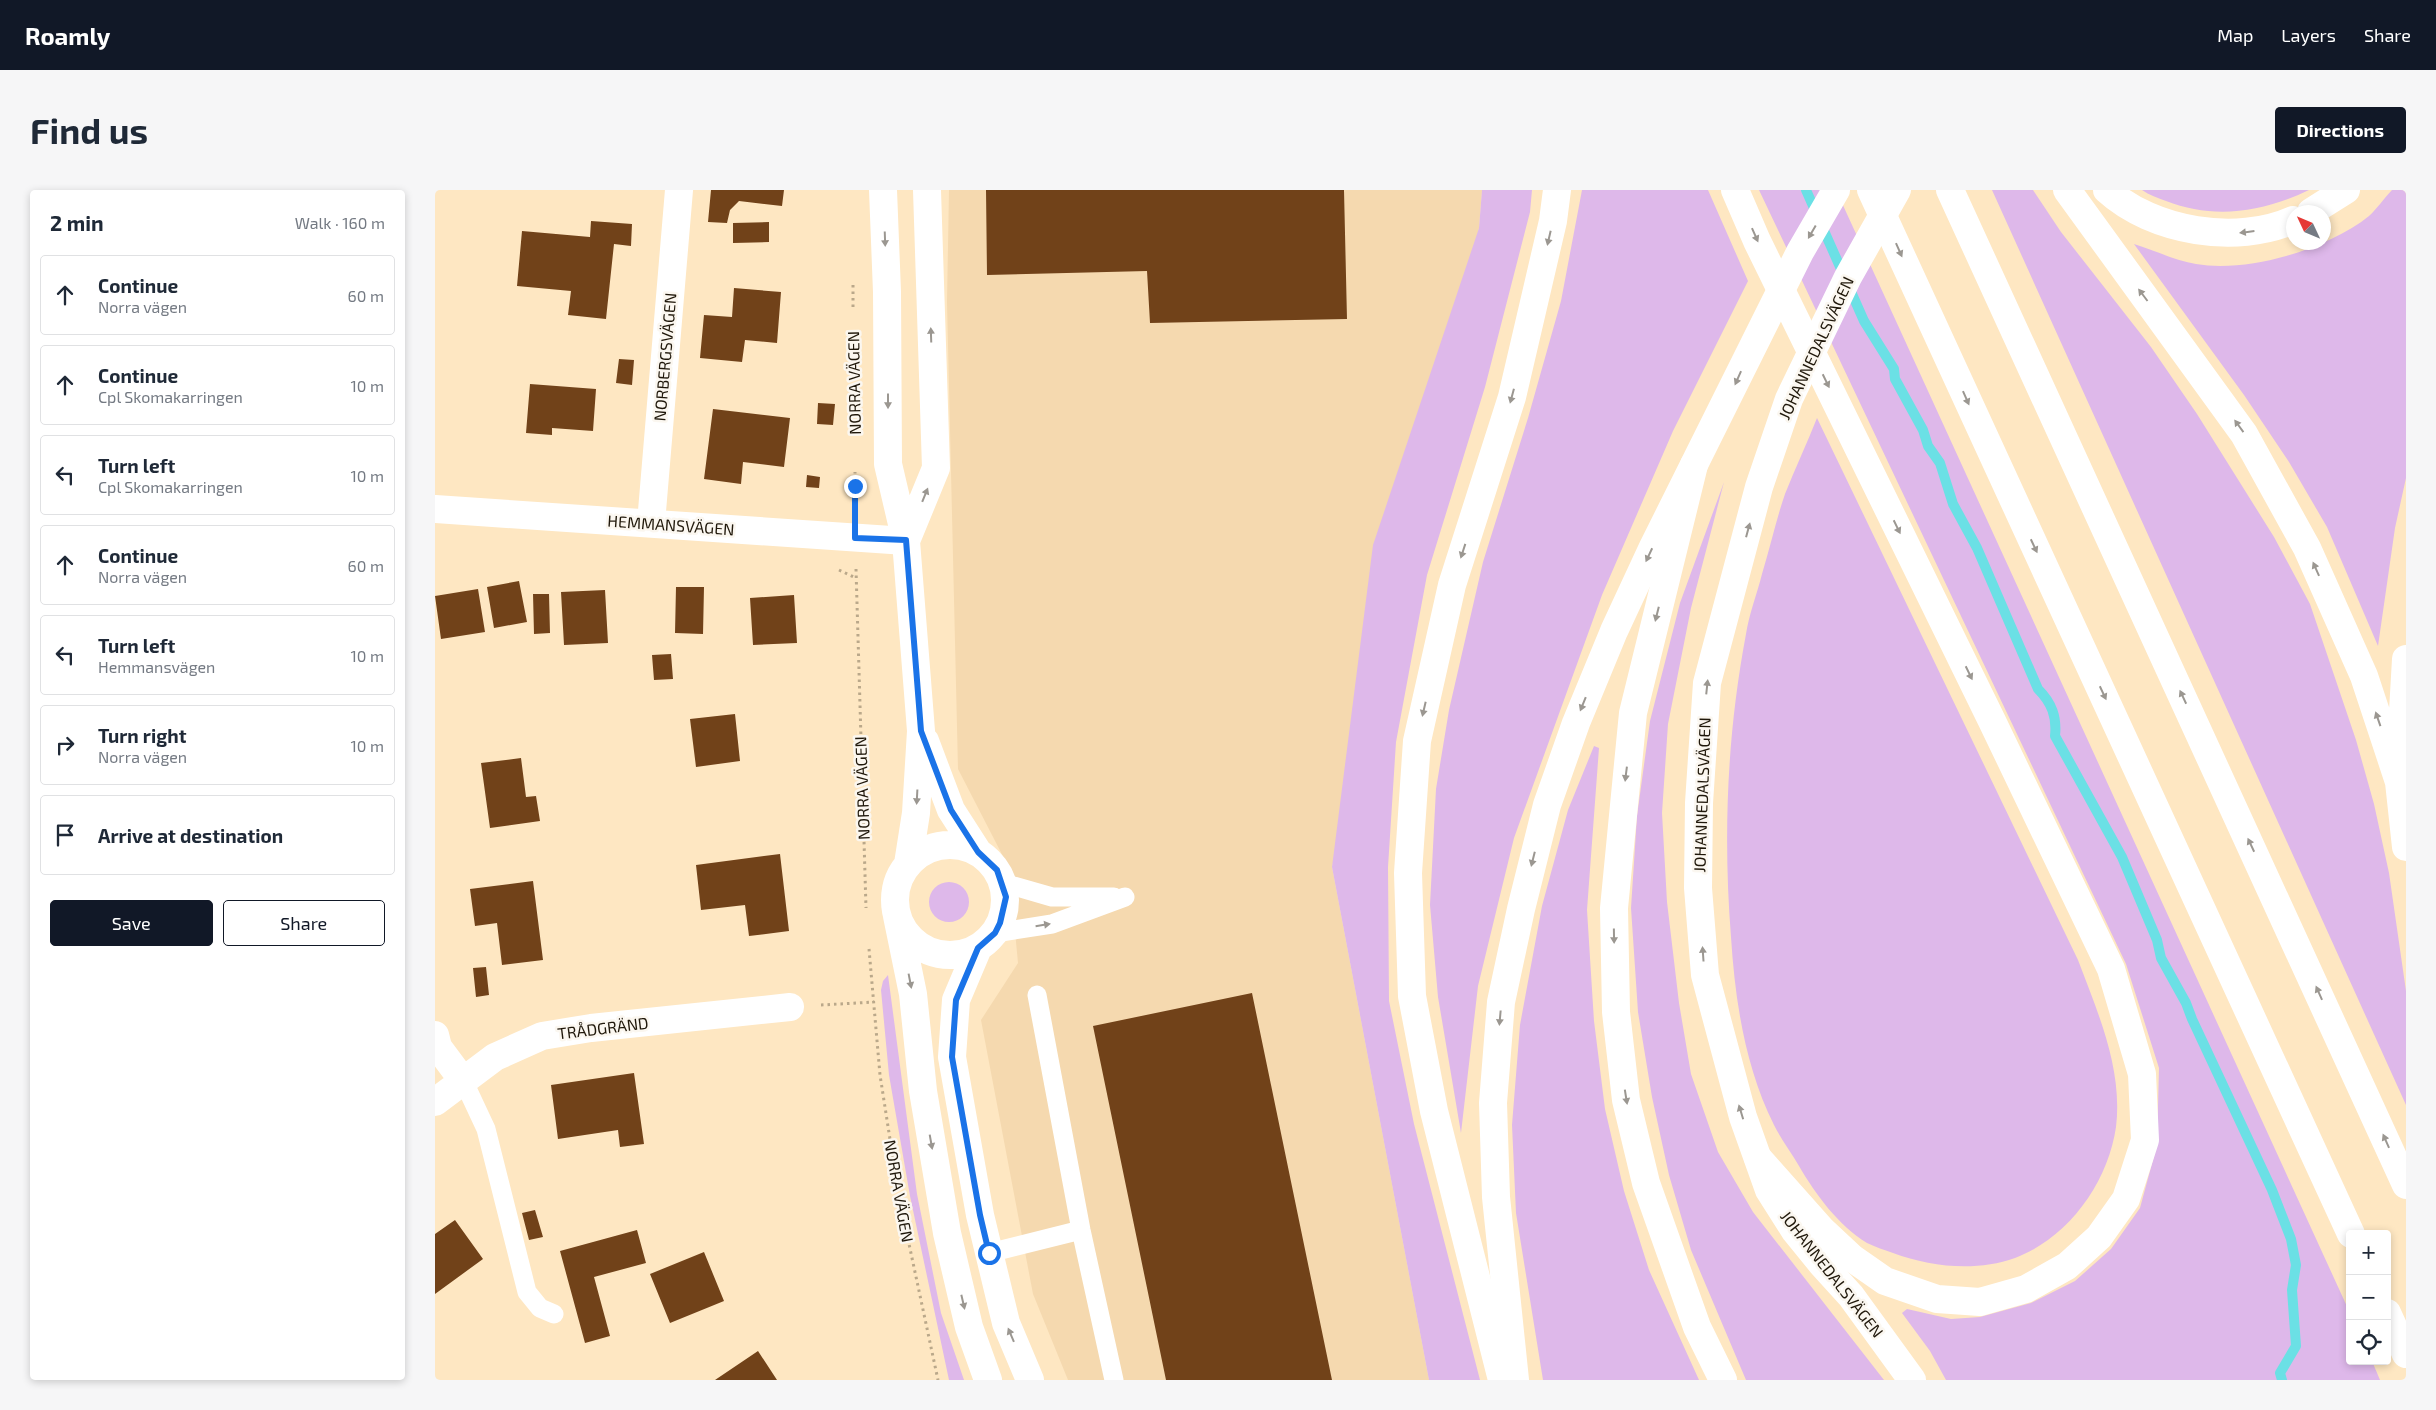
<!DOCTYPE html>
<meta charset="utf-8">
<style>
body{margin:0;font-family:"Exo 2",sans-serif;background:#f6f6f7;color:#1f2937}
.controls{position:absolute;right:15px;bottom:15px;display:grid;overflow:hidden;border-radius:5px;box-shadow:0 2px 8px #0003}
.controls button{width:45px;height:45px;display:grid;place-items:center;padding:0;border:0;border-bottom:1px solid #e0e1e3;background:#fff;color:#1f2937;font:25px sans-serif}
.compass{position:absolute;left:1851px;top:15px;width:45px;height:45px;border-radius:50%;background:#fff;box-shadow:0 2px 8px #0003;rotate:314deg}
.stop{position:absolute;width:15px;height:15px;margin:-11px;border:4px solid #1a73e8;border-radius:50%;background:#fff}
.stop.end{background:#1a73e8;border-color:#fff;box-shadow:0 1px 5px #0008}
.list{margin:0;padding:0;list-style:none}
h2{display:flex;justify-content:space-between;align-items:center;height:65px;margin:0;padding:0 20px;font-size:21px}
h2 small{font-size:16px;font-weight:400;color:#747a83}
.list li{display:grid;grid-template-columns:32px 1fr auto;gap:15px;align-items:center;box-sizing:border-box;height:80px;margin:0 10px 10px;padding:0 10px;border:1px solid #e0e1e3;border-radius:5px}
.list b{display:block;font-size:19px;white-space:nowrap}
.list p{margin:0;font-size:16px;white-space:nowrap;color:#747a83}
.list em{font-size:16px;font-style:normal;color:#747a83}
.actions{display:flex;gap:10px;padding:15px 20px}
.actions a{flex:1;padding:11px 0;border:1px solid #111827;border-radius:5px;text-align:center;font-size:18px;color:#111827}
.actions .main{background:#111827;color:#fff}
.icon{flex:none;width:28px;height:28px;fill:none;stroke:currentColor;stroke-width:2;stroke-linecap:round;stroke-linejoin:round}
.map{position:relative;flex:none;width:1971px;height:1190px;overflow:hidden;border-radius:5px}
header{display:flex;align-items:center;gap:30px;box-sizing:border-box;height:70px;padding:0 25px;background:#111827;color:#fff}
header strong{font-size:24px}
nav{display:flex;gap:28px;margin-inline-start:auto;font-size:18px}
.intro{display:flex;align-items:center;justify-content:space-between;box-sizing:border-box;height:120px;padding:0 30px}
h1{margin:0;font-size:35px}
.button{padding:12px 22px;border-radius:5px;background:#111827;color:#fff;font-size:18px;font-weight:700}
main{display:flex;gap:30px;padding:0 30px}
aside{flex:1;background:#fff;border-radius:5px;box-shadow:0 2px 8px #0003}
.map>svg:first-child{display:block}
</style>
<header>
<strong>Roamly</strong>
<nav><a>Map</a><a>Layers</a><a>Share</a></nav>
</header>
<div class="intro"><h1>Find us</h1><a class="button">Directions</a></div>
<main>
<aside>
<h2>2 min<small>Walk · 160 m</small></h2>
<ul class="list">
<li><svg class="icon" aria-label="ahead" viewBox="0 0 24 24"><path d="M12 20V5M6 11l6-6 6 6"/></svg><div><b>Continue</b><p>Norra vägen</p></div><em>60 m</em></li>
<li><svg class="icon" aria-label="ahead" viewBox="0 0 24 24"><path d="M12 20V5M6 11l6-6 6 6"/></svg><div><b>Continue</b><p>Cpl Skomakarringen</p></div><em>10 m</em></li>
<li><svg class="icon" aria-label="left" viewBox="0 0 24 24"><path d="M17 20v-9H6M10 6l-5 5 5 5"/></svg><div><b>Turn left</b><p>Cpl Skomakarringen</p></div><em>10 m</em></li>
<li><svg class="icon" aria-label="ahead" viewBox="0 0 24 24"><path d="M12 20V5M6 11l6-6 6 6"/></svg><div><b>Continue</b><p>Norra vägen</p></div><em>60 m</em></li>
<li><svg class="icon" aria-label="left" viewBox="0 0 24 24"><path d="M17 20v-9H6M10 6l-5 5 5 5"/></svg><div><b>Turn left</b><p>Hemmansvägen</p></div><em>10 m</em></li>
<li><svg class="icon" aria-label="right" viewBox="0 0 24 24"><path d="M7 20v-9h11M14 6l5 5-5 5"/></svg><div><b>Turn right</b><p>Norra vägen</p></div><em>10 m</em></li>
<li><svg class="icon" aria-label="arrive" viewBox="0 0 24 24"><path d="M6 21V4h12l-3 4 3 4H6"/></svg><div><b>Arrive at destination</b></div></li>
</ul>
<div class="actions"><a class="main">Save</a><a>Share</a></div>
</aside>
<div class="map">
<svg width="1971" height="1190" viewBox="0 0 1971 1190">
<rect width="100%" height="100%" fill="#fee7c2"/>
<path fill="#f5d9af" d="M 514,0 L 1047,0 L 1044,38 L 897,677 L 994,1190 L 633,1190 L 598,1104 L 546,830 L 583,773 L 574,678 L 523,579 L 512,112 Z"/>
<path fill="#deb8ea" d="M 1047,0 L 1097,0 L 1095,22 L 1050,197 L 992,385 L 961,552 L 953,677 L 954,811 L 979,934 L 1045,1190 L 994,1190 L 897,677 L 938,355 L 1044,38 Z
M 1147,0 L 1273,0 L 1313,91 L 1238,241 L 1167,405 L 1079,648 L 1043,796 L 1026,943 L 1003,807 L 995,715 L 1001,599 L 1014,520 L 1048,372 L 1093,228 L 1126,111 Z
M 1324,0 L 1401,0 L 1915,1123 L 1915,1171 L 1937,1171 L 1945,1190 L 1511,1190 L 1495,1161 L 1467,1123 L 1472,1119 L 1516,1129 L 1545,1127 L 1596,1113 L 1640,1091 L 1676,1059 L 1705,1018 L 1722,955 L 1724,878 L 1691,774 Z
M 1557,0 L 1598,0 L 1626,42 L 1716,157 L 1762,224 L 1839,347 L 1875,414 L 1921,550 L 1939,614 L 1954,683 L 1971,801 L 1971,915 Z
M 1707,0 L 1874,0 C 1829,22 1779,30 1731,11 C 1723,8 1714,5 1707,0 Z
M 1957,0 L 1971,0 L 1971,288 L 1960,338 L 1943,456 L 1892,337 L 1854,272 L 1809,205 L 1699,54 C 1719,60 1741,71 1761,74 C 1814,83 1893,59 1934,26 C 1942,19 1949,8 1957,0 Z
M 1382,228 L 1643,770 C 1663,823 1688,879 1681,937 C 1673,993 1633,1048 1580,1068 C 1541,1082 1496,1077 1458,1063 C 1450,1060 1440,1057 1432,1053 C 1403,1035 1381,1005 1364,976 C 1356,962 1346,949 1339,935 C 1310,877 1300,810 1296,747 C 1288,645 1292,545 1311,444 C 1314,424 1322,404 1327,384 C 1335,358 1341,330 1350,304 C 1360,279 1372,253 1382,228 Z
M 1289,292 L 1256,418 L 1233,534 L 1227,623 L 1232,712 L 1244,813 L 1256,884 L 1283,962 L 1318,1022 L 1449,1190 L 1311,1190 L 1256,1060 L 1234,985 L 1217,907 L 1203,822 L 1196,718 L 1202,626 L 1215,531 L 1245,413 Z
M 1159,556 L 1164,558 L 1152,720 L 1159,831 L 1170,919 L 1189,1001 L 1214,1080 L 1264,1190 L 1108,1190 L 1081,1023 L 1077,935 L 1085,835 L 1107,716 L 1133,620 Z
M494 712a20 20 0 1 1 40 0a20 20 0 1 1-40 0Z
M 453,785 L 482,1004 L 506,1123 L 529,1190 L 514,1190 L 475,1006 L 454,885 L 446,800 L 448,791 Z"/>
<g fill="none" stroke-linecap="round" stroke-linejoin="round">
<path stroke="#6be0e5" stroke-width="10" d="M 1371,0 L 1429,131 L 1459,179 L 1460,189 L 1488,240 L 1493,256 L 1505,273 L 1518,314 L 1542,358 L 1603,499 C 1617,513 1622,527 1620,546 L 1687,667 L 1722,750 L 1726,768 L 1751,813 L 1757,829 L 1837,1000 L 1856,1049 L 1861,1075 L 1857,1100 L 1861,1156 L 1845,1183 L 1847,1190"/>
</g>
<path fill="#714219" d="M 276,0 L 349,0 L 347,16 L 304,11 L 295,20 L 292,33 L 273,32 Z
M 551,0 L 909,0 L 912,129 L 715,133 L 712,81 L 552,85 Z
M 156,31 L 197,34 L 196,56 L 179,54 L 171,129 L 133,125 L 136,101 L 82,96 L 87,41 L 155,47 Z
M 334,32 L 334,52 L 298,53 L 298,33 Z
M 299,98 L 346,102 L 342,153 L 310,150 L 307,172 L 265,168 L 269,125 L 297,127 Z
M 184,169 L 199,170 L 197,195 L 181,193 Z
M 95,194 L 161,199 L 158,241 L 117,238 L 117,245 L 91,243 Z
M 383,213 L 400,214 L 398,235 L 382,234 Z
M 278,219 L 355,228 L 349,277 L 308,272 L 306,294 L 269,289 Z
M 372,285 L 385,287 L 384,298 L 371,297 Z
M 84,391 L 92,432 L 59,438 L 52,397 Z
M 241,397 L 269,397 L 268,444 L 240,443 Z
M 43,399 L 50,442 L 6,449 L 0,406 Z
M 170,400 L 173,453 L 129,455 L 126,402 Z
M 98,404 L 114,404 L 115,443 L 99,444 Z
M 359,405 L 362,453 L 318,455 L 315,408 Z
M 236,464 L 238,489 L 219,490 L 217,465 Z
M 300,524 L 305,571 L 261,577 L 255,529 Z
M 86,568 L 91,607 L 101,606 L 105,631 L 55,638 L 46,573 Z
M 345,664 L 354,741 L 314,746 L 310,715 L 266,720 L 261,675 Z
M 98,691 L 108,770 L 67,775 L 62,733 L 40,736 L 35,699 Z
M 51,777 L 54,805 L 41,807 L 38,778 Z
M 817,803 L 897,1190 L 731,1190 L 658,836 Z
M 199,883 L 209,954 L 185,957 L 183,940 L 123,949 L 116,895 Z
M 100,1020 L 108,1047 L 94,1050 L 87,1023 Z
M 20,1030 L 48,1069 L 0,1104 L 0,1044 Z
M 202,1040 L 211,1073 L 159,1087 L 175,1146 L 150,1153 L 125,1061 Z
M 269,1062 L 289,1111 L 235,1133 L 215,1084 Z
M 323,1161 L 342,1190 L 280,1190 Z"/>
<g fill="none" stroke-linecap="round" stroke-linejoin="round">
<path stroke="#baa88a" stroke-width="3" stroke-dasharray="2.5 4" stroke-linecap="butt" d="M 418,95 L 418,121
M 420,316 L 420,282
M 421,379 L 431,718
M 404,380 L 421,388
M 434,759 L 445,885 L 464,1007 L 503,1190
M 386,815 L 439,812"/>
<path stroke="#fff" stroke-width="19" d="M 568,693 L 617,707 L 679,707
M 560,743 L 617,734 L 690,707
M 602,805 L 646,1040 L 679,1190
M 29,892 L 51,939 L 92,1102 L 105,1118 L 119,1124
M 554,1063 L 646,1040"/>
<path stroke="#fff" stroke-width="28" d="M 216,333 L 244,0
M 0,845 L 3,857 L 29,892
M 0,912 L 60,867 L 107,846 L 156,838 L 355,817"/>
<path stroke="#fff" stroke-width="28" d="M 0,319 L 471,351"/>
<path stroke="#fff" stroke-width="28" d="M 448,0 L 452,102 L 453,274 L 471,351 L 486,541 L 481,623 L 473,674
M 1462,0 L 1413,87 L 1354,209 L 1324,297 L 1272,493 L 1264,613 L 1263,698 L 1270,785 L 1308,927 L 1334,1000 L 1360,1041 L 1386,1073 L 1416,1106 L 1477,1190
M 471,351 L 501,278 L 492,0
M 490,551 L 516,620 L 543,662
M460 710a55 55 0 1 1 110 0a55 55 0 1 1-110 0Z
M 462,726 L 478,804 L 488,901 L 512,1043 L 534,1137 L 553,1190
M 543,758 L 521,810 L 517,867 L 545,1025 L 571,1133 L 595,1190
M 1080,1190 L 1061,1007 L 1058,913 L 1066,812 L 1086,719 L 1112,615 L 1141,533 L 1179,441 L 1218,357 L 1365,62 L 1401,0"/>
<path stroke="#fff" stroke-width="28" d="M 1300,0 L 1322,51 L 1557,531 L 1676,779 L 1707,884 L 1710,950 L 1691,1009 L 1664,1047 L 1632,1076 L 1591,1099 L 1545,1112 L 1502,1109 L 1450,1091 L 1417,1068 L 1387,1040 L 1323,968
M 1436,0 L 1916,1044
M 1515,0 L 1971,995
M 1632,0 L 1809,244 L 1872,358 L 1929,486 L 1964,592
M 1672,0 C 1718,42 1802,55 1858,30
M 1876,22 L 1911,0
M 1259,275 L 1198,523 L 1179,718 L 1181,822 L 1191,910 L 1211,993 L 1262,1137 L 1288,1190
M 1971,469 L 1964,592 L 1971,657
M 1952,1123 L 1971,1164
M 1067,1190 L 999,921 L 977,806 L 973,683 L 982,551 L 1017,395 L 1077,207 L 1118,31 L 1122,0"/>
</g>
<defs><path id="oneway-solid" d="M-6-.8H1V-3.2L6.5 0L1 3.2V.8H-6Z" transform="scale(1.25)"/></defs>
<g fill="#9b9791">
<use href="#oneway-solid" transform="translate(1377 42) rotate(120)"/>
<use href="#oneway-solid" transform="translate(1812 42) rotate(173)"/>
<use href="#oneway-solid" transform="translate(1320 45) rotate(66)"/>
<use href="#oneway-solid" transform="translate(1114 48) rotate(103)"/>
<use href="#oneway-solid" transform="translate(450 49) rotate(88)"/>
<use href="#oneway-solid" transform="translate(1464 60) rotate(66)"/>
<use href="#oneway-solid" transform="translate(1708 105) rotate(-127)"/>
<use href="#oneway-solid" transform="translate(496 145) rotate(-92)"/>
<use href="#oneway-solid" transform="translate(1303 188) rotate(114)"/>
<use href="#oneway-solid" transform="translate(1391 191) rotate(64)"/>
<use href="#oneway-solid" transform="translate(1077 206) rotate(105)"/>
<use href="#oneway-solid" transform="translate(1531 208) rotate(66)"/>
<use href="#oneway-solid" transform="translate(453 211) rotate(90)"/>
<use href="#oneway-solid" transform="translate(1804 236) rotate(-126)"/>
<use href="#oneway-solid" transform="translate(490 305) rotate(-68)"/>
<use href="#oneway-solid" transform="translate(1462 337) rotate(64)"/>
<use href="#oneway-solid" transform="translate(1313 340) rotate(-75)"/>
<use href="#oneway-solid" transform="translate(1599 356) rotate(65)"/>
<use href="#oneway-solid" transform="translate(1028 361) rotate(108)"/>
<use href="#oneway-solid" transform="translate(1214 365) rotate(115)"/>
<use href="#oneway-solid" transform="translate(1881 379) rotate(-114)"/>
<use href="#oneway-solid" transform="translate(1222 424) rotate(104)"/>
<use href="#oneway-solid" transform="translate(1534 483) rotate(64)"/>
<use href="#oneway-solid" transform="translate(1272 497) rotate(-84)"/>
<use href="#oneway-solid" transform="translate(1668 503) rotate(65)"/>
<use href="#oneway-solid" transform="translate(1748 507) rotate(-115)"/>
<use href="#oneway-solid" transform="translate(1148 514) rotate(112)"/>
<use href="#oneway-solid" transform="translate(989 519) rotate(103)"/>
<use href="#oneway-solid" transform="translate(1943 529) rotate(-109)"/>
<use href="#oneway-solid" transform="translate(1191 584) rotate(97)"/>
<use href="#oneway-solid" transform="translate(482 607) rotate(93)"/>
<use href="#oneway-solid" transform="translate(1816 655) rotate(-115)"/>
<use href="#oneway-solid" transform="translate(1098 669) rotate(104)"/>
<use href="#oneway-solid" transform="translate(608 735) rotate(-9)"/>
<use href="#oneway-solid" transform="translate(1179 746) rotate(89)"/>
<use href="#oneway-solid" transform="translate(1268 764) rotate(-94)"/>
<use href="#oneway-solid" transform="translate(475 791) rotate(79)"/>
<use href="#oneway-solid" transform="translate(1884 803) rotate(-114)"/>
<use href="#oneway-solid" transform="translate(1065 828) rotate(95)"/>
<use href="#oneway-solid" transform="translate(1191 907) rotate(81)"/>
<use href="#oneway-solid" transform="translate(1306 922) rotate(-107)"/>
<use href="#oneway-solid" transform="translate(1951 951) rotate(-114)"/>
<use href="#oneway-solid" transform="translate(496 952) rotate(80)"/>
<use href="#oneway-solid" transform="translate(528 1112) rotate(77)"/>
<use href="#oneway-solid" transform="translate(576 1145) rotate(-113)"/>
</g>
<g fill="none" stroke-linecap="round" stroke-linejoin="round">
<path stroke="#1a73e8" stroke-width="6" d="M 420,296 L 420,348 L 471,350 L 486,541 L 516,620 L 543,662 L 562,680 L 571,707 L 565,733 L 560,743 L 543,758 L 521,810 L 517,867 L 545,1025 L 554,1063"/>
</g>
<g text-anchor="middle" stroke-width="5" stroke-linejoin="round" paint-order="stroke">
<g font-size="16" fill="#20180b" stroke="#fbf7f0">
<text transform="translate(1381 158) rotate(-65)" y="6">JOHANNEDALSVÄGEN</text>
<text transform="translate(230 167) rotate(-85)" y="6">NORBERGSVÄGEN</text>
<text transform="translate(419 193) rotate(-91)" y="6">NORRA VÄGEN</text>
<text transform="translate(236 335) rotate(4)" y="6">HEMMANSVÄGEN</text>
<text transform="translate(427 598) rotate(-92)" y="6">NORRA VÄGEN</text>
<text transform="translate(1267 605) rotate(-88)" y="6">JOHANNEDALSVÄGEN</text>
<text transform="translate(168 838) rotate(-7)" y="6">TRÅDGRÄND</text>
<text transform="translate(464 1001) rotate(80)" y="6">NORRA VÄGEN</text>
<text transform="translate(1397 1084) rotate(52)" y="6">JOHANNEDALSVÄGEN</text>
</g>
</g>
</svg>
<div class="controls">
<button>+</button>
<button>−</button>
<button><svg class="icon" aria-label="locate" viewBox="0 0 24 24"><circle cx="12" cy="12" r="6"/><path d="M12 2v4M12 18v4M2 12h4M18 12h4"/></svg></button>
</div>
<svg class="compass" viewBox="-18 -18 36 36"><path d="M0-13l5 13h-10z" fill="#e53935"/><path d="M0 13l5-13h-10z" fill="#747a83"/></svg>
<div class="stop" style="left:554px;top:1063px"></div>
<div class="stop end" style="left:420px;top:296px"></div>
</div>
</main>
